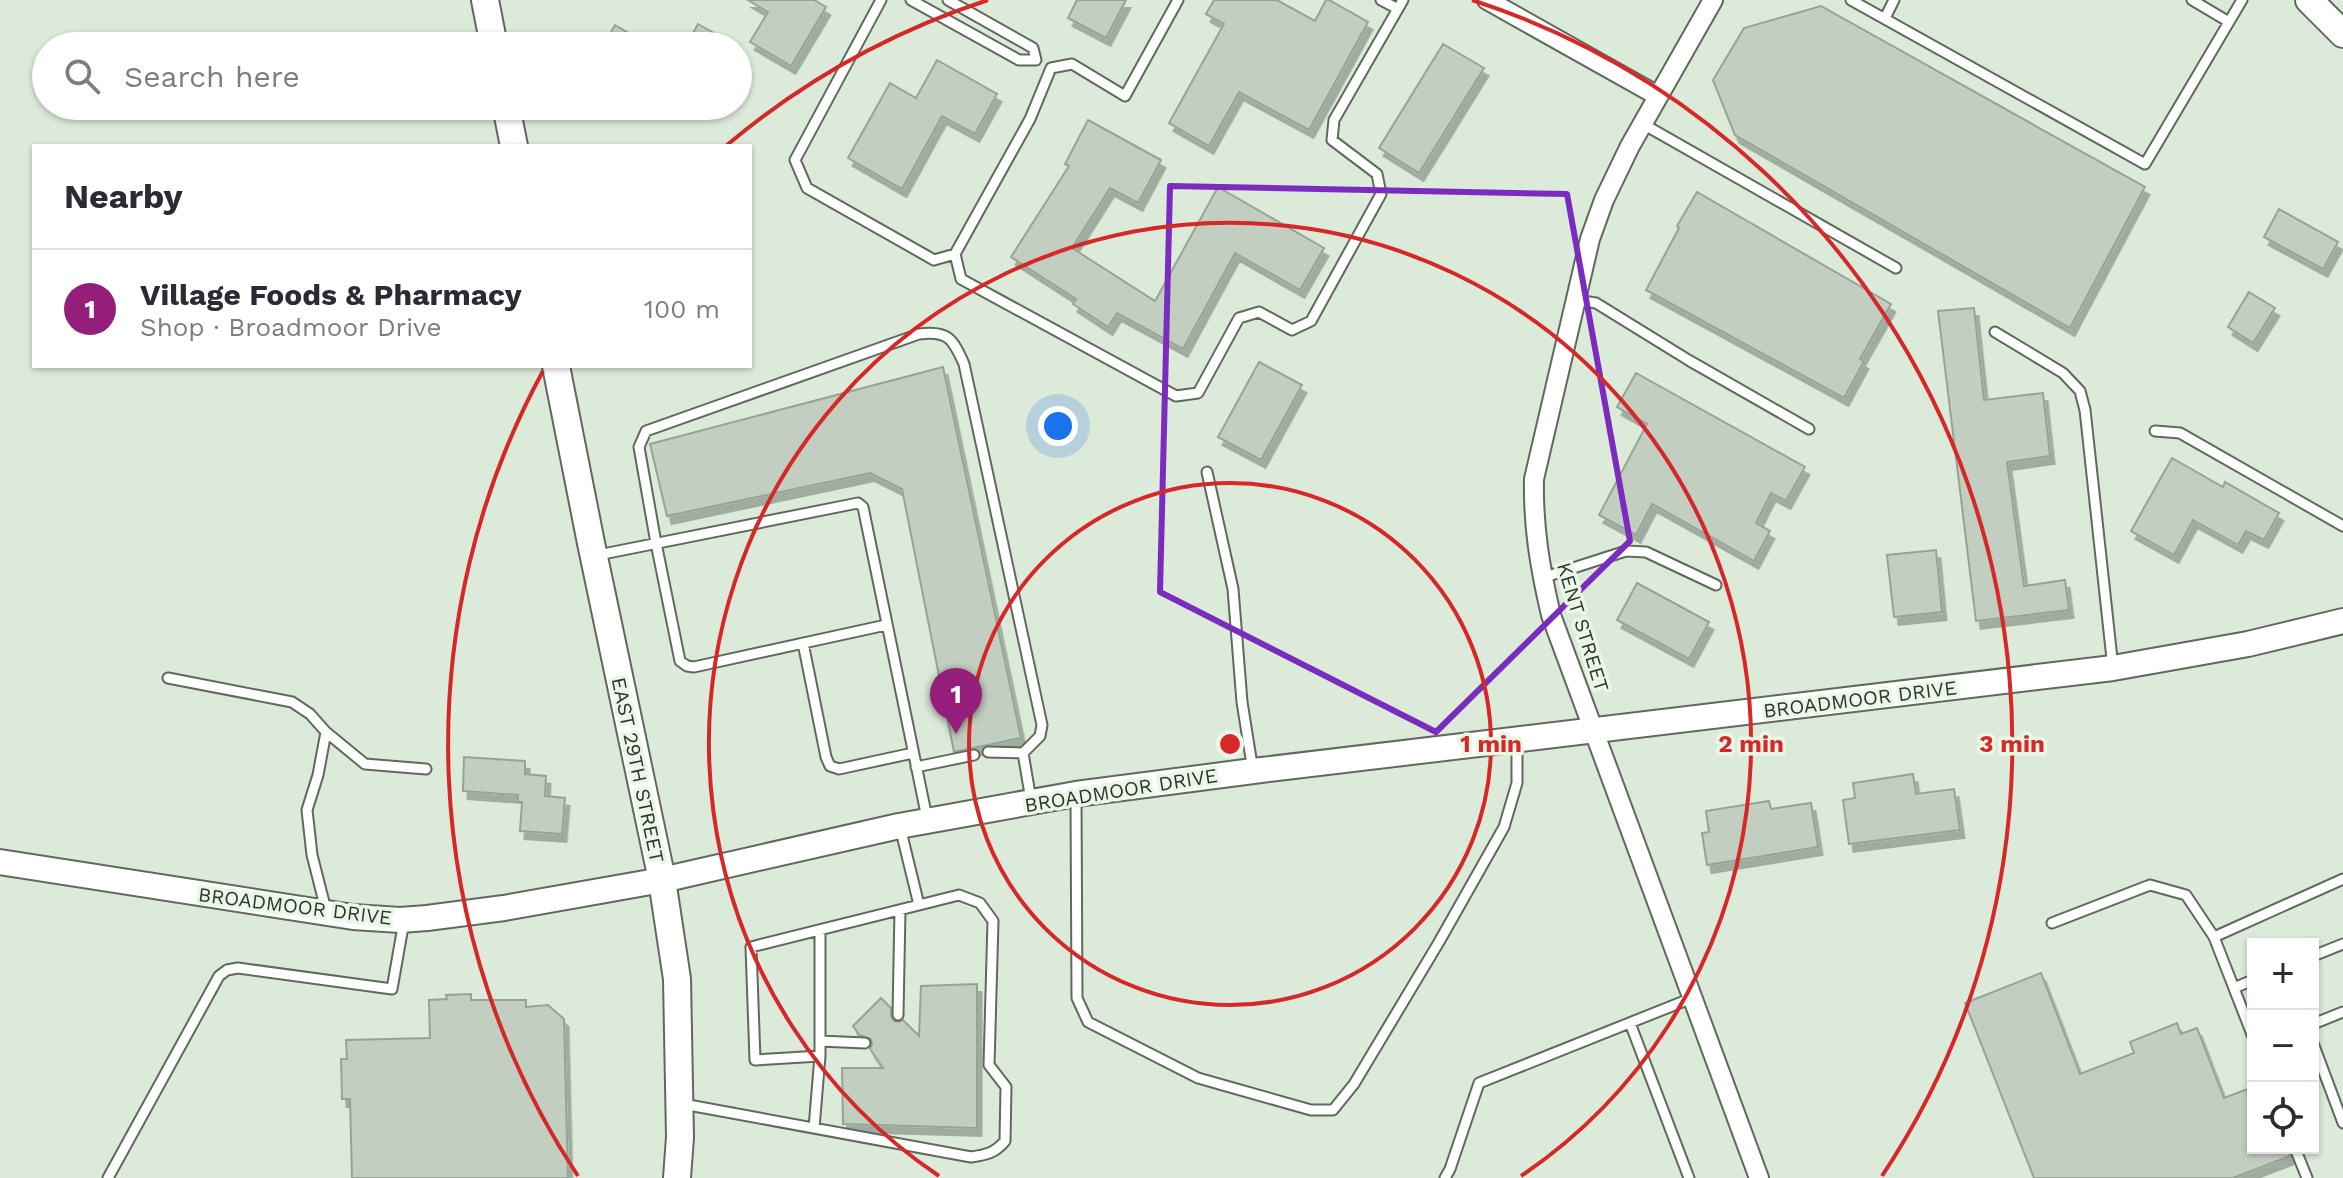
<!DOCTYPE html>
<meta charset="utf-8">
<style>
body{margin:0;font-family:"Work Sans",sans-serif;background:#f7f7f7;color:#2b2b33}
.controls{position:absolute;right:24px;bottom:24px;display:grid;overflow:hidden;border-radius:0px;box-shadow:0 2px 6px #0004}
.controls button{width:72px;height:72px;display:grid;place-items:center;padding:0;border:0;border-bottom:2px solid #e1e1e2;background:#fff;color:#2b2b33;font:40px sans-serif}
.you{position:absolute;left:1058px;top:426px;width:28px;height:28px;margin:-20px;border:6px solid #fff;border-radius:50%;background:#1a73e8;box-shadow:0 0 0 12px #1a73e833}
.badge{display:grid;place-items:center;width:52px;height:52px;border-radius:50%;background:#951e7b;color:#fff;font-size:26px;font-weight:700}
.pin{position:absolute;translate:-50% -66px;filter:drop-shadow(0 2px 4px #0008)}
.pin::after{content:'';position:absolute;top:42px;width:28px;height:24px;background:inherit;clip-path:polygon(0 0,100% 0,50% 100%)}
.list{margin:0;padding:0;list-style:none}
h2{display:flex;justify-content:space-between;align-items:center;height:104px;margin:0;padding:0 32px;font-size:34px}
h2 small{font-size:26px;font-weight:400;color:#7c7c81}
.list li{display:grid;grid-template-columns:52px 1fr auto;gap:24px;align-items:center;box-sizing:border-box;height:120px;padding:0 32px;border-top:2px solid #e1e1e2}
.list b{display:block;font-size:30px;white-space:nowrap}
.list p{margin:0;font-size:26px;white-space:nowrap;color:#7c7c81}
.list em{font-size:26px;font-style:normal;color:#7c7c81}
.icon{flex:none;width:44px;height:44px;fill:none;stroke:currentColor;stroke-width:2;stroke-linecap:round;stroke-linejoin:round}
.map{position:relative;flex:none;width:2343px;height:1178px;overflow:hidden}
.search{position:absolute;background:#fff;box-shadow:0 2px 6px #0004;left:32px;top:32px;width:720px;height:88px;display:flex;align-items:center;gap:20px;box-sizing:border-box;padding:0 28px;border-radius:44px;color:#7c7c81;font-size:30px}
.panel{position:absolute;background:#fff;box-shadow:0 2px 6px #0004;left:32px;top:144px;width:720px;height:224px;border-radius:0px}
.map>svg:first-child{display:block}
</style>
<div class="map">
<svg width="2343" height="1178" viewBox="0 0 2343 1178">
<defs>
<filter id="shadow"><feDropShadow dx="4.5" dy="8" stdDeviation="0" flood-color="#0004"/></filter>
</defs>
<rect width="100%" height="100%" fill="#dceada"/>
<path fill="#c2cfc0" stroke="#97a495" stroke-width="2" filter="url(#shadow)" d="M 748,0 L 814,0 L 826,7 L 791,66 L 750,42 L 768,12 Z
M 1077,0 L 1126,0 L 1106,38 L 1068,18 Z
M 1214,0 L 1277,0 L 1315,21 L 1326,0 L 1329,0 L 1368,22 L 1309,130 L 1239,92 L 1209,146 L 1169,123 L 1224,24 L 1206,14 Z
M 1821,6 L 2145,187 L 2070,328 L 1735,135 L 1713,80 L 1744,28 Z
M 698,24 L 737,46 L 686,46 Z
M 615,25 L 651,46 L 603,46 Z
M 1443,44 L 1484,68 L 1419,173 L 1379,148 Z
M 937,60 L 997,94 L 975,134 L 942,116 L 902,189 L 848,158 L 890,83 L 916,98 Z
M 1088,120 L 1161,160 L 1138,203 L 1110,188 L 1072,248 L 1155,301 L 1218,187 L 1324,248 L 1300,290 L 1235,253 L 1183,349 L 1117,313 L 1108,327 L 1073,304 L 1076,299 L 1011,257 L 1069,166 L 1065,164 Z
M 1697,192 L 1891,304 L 1860,359 L 1864,361 L 1844,398 L 1646,290 L 1679,228 L 1677,226 Z
M 2279,209 L 2338,242 L 2323,269 L 2264,237 Z
M 2249,292 L 2275,308 L 2253,343 L 2228,327 Z
M 1974,308 L 1984,400 L 2043,393 L 2050,456 L 2007,462 L 2024,586 L 2065,580 L 2069,610 L 1976,621 L 1938,311 Z
M 1259,362 L 1302,385 L 1261,460 L 1218,437 Z
M 943,367 L 1021,738 L 954,752 L 902,489 L 870,473 L 667,516 L 650,444 Z
M 1636,373 L 1805,467 L 1786,501 L 1771,493 L 1756,523 L 1770,531 L 1754,561 L 1652,504 L 1636,535 L 1599,515 L 1647,424 L 1617,407 Z
M 2172,458 L 2223,487 L 2225,482 L 2279,513 L 2264,540 L 2246,531 L 2238,545 L 2193,520 L 2174,555 L 2131,531 Z
M 1936,550 L 1942,612 L 1894,617 L 1887,555 Z
M 1637,583 L 1709,622 L 1689,659 L 1617,620 Z
M 464,757 L 525,761 L 525,774 L 546,776 L 545,796 L 565,798 L 562,834 L 520,831 L 522,802 L 518,802 L 518,795 L 463,791 Z
M 1913,774 L 1916,794 L 1954,789 L 1960,830 L 1849,844 L 1843,800 L 1855,798 L 1853,783 Z
M 1769,801 L 1771,809 L 1811,803 L 1818,847 L 1707,865 L 1702,833 L 1709,832 L 1706,811 Z
M 2041,973 L 2080,1074 L 2134,1053 L 2130,1042 L 2177,1023 L 2181,1034 L 2197,1028 L 2224,1098 L 2253,1087 L 2253,1148 L 2288,1148 L 2290,1156 L 2233,1178 L 2034,1178 L 1965,1003 Z
M 977,984 L 977,1128 L 843,1124 L 842,1068 L 883,1068 L 870,1049 L 872,1044 L 871,1039 L 859,1035 L 853,1026 L 881,998 L 891,1008 L 891,1016 L 894,1021 L 899,1022 L 903,1020 L 919,1036 L 921,986 Z
M 471,994 L 471,1000 L 526,1000 L 526,1007 L 548,1005 L 564,1019 L 568,1178 L 352,1178 L 350,1099 L 342,1099 L 341,1059 L 347,1059 L 346,1040 L 430,1038 L 429,1000 L 447,999 L 446,995 Z"/>
<g fill="none" stroke-linecap="round" stroke-linejoin="round">
<defs>
<path id="service" d="M 881,0 L 795,160 L 807,188 L 934,260 L 955,254
M 911,0 L 1019,60 L 1036,60 L 1033,48 L 948,0
M 1178,0 L 1125,96 L 1072,64 L 1051,68 L 1030,119 L 955,254 L 961,279 L 1176,396 L 1198,393 L 1239,318 L 1259,312 L 1292,330 L 1311,321 L 1381,194 L 1377,174 L 1332,140 L 1334,120 L 1403,0
M 1381,0 L 1398,9
M 1851,0 L 2145,164 L 2242,0
M 2192,0 L 2229,22
M 1885,18 L 1894,0
M 1643,124 L 1896,268
M 1576,300 L 1596,303 L 1690,361 L 1809,429
M 1995,332 L 2063,373 L 2080,391 L 2085,410 L 2113,668
M 2155,431 L 2180,433 L 2343,526
M 1207,472 L 1233,589 L 1242,702 L 1253,771
M 598,555 L 858,503 L 863,507 L 927,818
M 1542,578 L 1626,551 L 1646,552 L 1716,585
M 886,625 L 694,667 L 687,666 L 680,661 L 656,543 L 639,447 L 646,431 L 919,334 C 948,330 953,339 964,364 L 1042,725 L 1040,736 L 1023,753 L 1031,800
M 803,643 L 826,757 L 830,766 L 839,769 L 913,753
M 168,678 L 292,702 L 310,714 L 326,732 L 365,764 L 426,769
M 326,732 L 318,775 L 307,810 L 312,855 L 326,910
M 988,752 L 1023,753
M 916,767 L 974,755
M 1076,798 L 1077,998 L 1088,1022 L 1198,1078 L 1311,1110 L 1333,1110 L 1354,1084 L 1439,942 L 1504,827 L 1517,783 L 1517,740
M 900,827 L 919,905
M 2052,923 L 2150,885 L 2186,895 L 2214,937 L 2253,1037
M 2214,937 L 2343,879
M 2313,956 L 2343,944
M 2234,988 L 2253,980
M 898,1015 L 900,910
M 1630,1023 L 1689,1178
M 2313,1024 L 2343,1012
M 820,1041 L 865,1043
M 2313,1043 L 2343,1123
M 683,1104 L 971,1157 C 986,1155 995,1153 1005,1141 L 1006,1087 L 989,1065 L 993,921 L 980,903 L 959,895 L 751,947 L 755,1060 L 820,1056
M 814,1128 L 820,1056 L 820,930
M 2295,1148 L 2307,1178
M 108,1178 L 219,976 L 227,970 L 238,968 L 392,989 L 404,921
M 1445,1178 L 1450,1169 L 1479,1083 L 1692,998"/>
<path id="minor" d="M 1487,0 L 1658,96
M 1713,0 L 1630,146 L 1604,200 L 1590,239 L 1534,479 C 1533,527 1540,568 1551,615 L 1759,1178"/>
<path id="tertiary" d="M 0,862 L 353,917 L 400,920 L 427,918 L 504,908 L 662,880 L 899,826 L 1076,794 L 1253,771 L 2113,668 L 2248,644 L 2343,621"/>
<path id="secondary" d="M 485,0 L 494,46
M 2309,0 L 2343,34
M 506,106 L 514,146
M 556,366 L 591,543 L 662,880 L 677,979 L 680,1137 L 677,1178"/>
</defs>
<use href="#service" stroke="#5f6a5c" stroke-width="13"/>
<use href="#minor" stroke="#5f6a5c" stroke-width="22"/>
<use href="#tertiary" stroke="#5f6a5c" stroke-width="28"/>
<use href="#secondary" stroke="#5f6a5c" stroke-width="30"/>
<use href="#service" stroke="#fff" stroke-width="9"/>
<use href="#minor" stroke="#fff" stroke-width="18"/>
<use href="#tertiary" stroke="#fff" stroke-width="24"/>
<use href="#secondary" stroke="#fff" stroke-width="26"/>
</g>
<path fill="none" stroke="#7b2cbf" stroke-width="6" stroke-linejoin="round" d="M 1170,186 L 1567,194 L 1630,541 L 1436,732 L 1160,592 Z"/>
<g fill="none" stroke="#d62828" stroke-width="4">
<circle cx="1230" cy="744" r="261"/>
<path d="M939 1176A521 521 0 1 1 1521 1176"/>
<path d="M578 1176A782 782 0 0 1 543 371M727 145A782 782 0 0 1 988 0M1472 0A782 782 0 0 1 1882 1176"/>
</g>
<g text-anchor="middle" stroke-width="7" stroke-linejoin="round" paint-order="stroke">
<g font-size="20" fill="#2f342e" stroke="#eaf7e7">
<text transform="translate(1583 627) rotate(73)" y="7">KENT STREET</text>
<text transform="translate(1860 699) rotate(-7)" y="7">BROADMOOR DRIVE</text>
<text transform="translate(638 770) rotate(78)" y="7">EAST 29TH STREET</text>
<text transform="translate(1121 790) rotate(-9)" y="7">BROADMOOR DRIVE</text>
<text transform="translate(295 906) rotate(7)" y="7">BROADMOOR DRIVE</text>
</g>
</g>
<circle cx="1230" cy="744" r="12" fill="#d62828" stroke="#eaf7e7" stroke-width="4"/>
<g font-size="24" text-anchor="middle" font-weight="bold" fill="#d62828" stroke="#eaf7e7" stroke-width="7" stroke-linejoin="round" paint-order="stroke">
<text x="1491" y="752">1 min</text>
<text x="1751" y="752">2 min</text>
<text x="2012" y="752">3 min</text>
</g>
</svg>
<div class="controls">
<button>+</button>
<button>−</button>
<button><svg class="icon" aria-label="locate" viewBox="0 0 24 24"><circle cx="12" cy="12" r="6"/><path d="M12 2v4M12 18v4M2 12h4M18 12h4"/></svg></button>
</div>
<div class="you"></div>
<div class="pin badge" style="left:956px;top:734px">1</div>
<div class="search"><svg class="icon" aria-label="search" viewBox="0 0 24 24"><circle cx="10" cy="10" r="6"/><path d="M15 15l6 6"/></svg>Search here</div>
<section class="panel">
<h2>Nearby<small></small></h2>
<ul class="list">
<li><span class="badge">1</span><div><b>Village Foods &amp; Pharmacy</b><p>Shop · Broadmoor Drive</p></div><em>100 m</em></li>
</ul>
</section>
</div>
